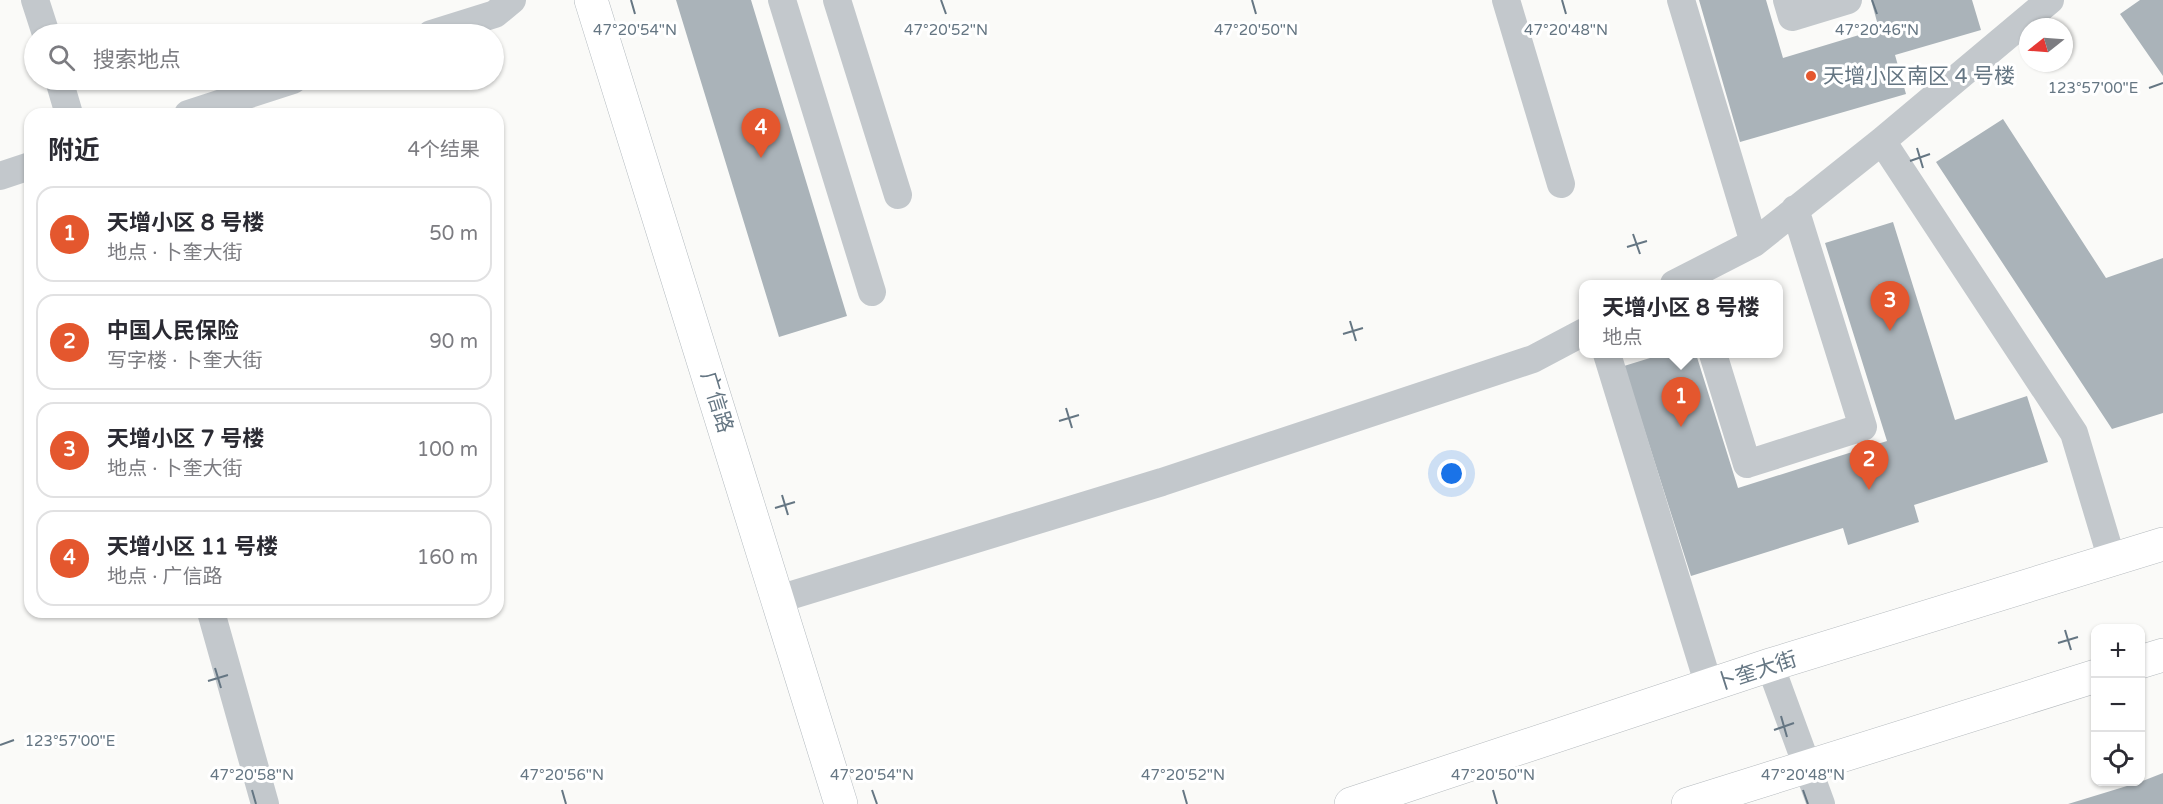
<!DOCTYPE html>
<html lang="zh">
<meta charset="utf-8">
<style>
body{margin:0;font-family:"Varela Round","Noto Sans SC",sans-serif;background:#f7f7f7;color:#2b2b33}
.controls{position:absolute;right:18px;bottom:18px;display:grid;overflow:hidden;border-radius:12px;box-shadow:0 2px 4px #0004}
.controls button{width:54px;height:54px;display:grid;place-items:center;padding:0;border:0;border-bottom:2px solid #e1e1e2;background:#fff;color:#2b2b33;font:30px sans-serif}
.compass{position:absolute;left:2019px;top:18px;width:54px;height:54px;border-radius:50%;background:#fff;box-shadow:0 2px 4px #0004;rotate:253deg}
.you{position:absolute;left:1452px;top:474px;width:21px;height:21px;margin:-15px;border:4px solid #fff;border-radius:50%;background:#1a73e8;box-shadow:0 0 0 9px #1a73e833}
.badge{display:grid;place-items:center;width:39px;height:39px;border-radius:50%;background:#e4572e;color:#fff;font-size:20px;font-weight:700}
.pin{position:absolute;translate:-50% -50px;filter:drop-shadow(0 2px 3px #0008)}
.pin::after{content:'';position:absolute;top:32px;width:21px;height:18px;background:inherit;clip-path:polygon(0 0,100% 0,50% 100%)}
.popup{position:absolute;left:1579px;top:280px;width:204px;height:78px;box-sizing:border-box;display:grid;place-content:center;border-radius:12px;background:#fff;filter:drop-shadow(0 2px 4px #0005);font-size:20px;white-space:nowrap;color:#7c7c81}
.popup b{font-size:22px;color:#2b2b33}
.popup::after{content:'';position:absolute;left:50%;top:100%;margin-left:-12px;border:12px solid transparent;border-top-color:#fff}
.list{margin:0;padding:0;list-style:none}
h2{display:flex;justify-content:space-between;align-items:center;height:78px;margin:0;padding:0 24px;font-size:26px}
h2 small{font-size:20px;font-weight:400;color:#7c7c81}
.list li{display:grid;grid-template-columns:39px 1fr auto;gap:18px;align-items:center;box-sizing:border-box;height:96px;margin:0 12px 12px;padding:0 12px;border:2px solid #e1e1e2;border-radius:18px}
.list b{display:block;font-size:22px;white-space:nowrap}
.list p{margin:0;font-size:20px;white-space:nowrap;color:#7c7c81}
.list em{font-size:20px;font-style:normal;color:#7c7c81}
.icon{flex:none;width:33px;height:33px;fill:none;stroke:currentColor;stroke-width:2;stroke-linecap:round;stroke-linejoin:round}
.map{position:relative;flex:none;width:2163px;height:804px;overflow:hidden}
.search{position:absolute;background:#fff;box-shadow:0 2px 4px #0004;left:24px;top:24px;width:480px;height:66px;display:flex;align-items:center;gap:15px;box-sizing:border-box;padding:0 21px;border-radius:33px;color:#7c7c81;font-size:22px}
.panel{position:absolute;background:#fff;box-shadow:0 2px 4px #0004;left:24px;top:108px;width:480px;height:510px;border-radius:18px}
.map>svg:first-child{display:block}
</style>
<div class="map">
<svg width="2163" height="804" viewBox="0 0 2163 804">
<rect width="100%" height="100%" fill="#fafaf8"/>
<path fill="#aab3b9" d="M 676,0 L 751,0 L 847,316 L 779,337 Z
M 1699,0 L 1766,0 L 1783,58 L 1879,29 L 1871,0 L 1972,0 L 1981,30 L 1895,55 L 1906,94 L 1740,142 Z
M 2140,0 L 2163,0 L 2163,76 L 2120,14 Z
M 2003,119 L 2106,278 L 2163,258 L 2163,413 L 2112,429 L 1936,162 Z
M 1893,222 L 1955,420 L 2027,396 L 2048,462 L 1914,505 L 1919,522 L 1848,545 L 1843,528 L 1691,576 L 1624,366 L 1663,354 L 1696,354 L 1738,488 L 1887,441 L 1825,243 Z
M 2163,773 L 2163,804 L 2068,804 L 2140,782 Z"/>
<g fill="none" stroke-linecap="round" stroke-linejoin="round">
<defs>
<path id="secondary" d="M 591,0 L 841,804"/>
<path id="primary" d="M 2140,662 L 2163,655
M 1351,804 L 1770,665 L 2163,544
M 1688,804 L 2096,676"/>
</defs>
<use href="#secondary" stroke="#b3babf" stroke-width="34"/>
<use href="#primary" stroke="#b5babe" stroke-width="34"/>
<path stroke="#c3c8cc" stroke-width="28" d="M 35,0 L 46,34
M 782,0 L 872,292
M 837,0 L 898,195
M 1506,0 L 1561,184
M 1681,0 L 1754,243
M 1787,0 L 1792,17 L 1848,0
M 431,34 L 495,14 L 512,0
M 59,80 L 69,114
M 188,114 L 293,80
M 1882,141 L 2074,433 L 2112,560
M 0,176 L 30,166
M 1674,284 L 1754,243 L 1882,141 L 2050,0
M 1607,354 L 1709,686
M 1713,354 L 1747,464 L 1863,427 L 1795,209
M 779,599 L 1162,482 L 1533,359 L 1584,332
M 211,612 L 265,804
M 1770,665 L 1821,804"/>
<use href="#secondary" stroke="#fff" stroke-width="33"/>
<use href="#primary" stroke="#fff" stroke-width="33"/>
</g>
<path fill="none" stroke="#657683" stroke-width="2" d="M 631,0 L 635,14M 941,0 L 946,14M 1252,0 L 1256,14M 1562,0 L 1566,14M 1872,0 L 1877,14M 2149,88 L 2163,83M 1917,148 L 1923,168M 1910,161 L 1930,154M 1633,234 L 1640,254M 1627,247 L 1647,241M 1350,321 L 1356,341M 1343,334 L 1363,328M 1066,408 L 1072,428M 1059,421 L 1079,415M 782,495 L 788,515M 775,508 L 795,502M 2065,630 L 2071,650M 2058,643 L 2078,637M 215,668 L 221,688M 208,681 L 228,675M 1781,716 L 1787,737M 1774,730 L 1794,723M 0,745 L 14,740M 252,790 L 256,804M 562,790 L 566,804M 872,790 L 877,804M 1183,790 L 1187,804M 1493,790 L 1497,804M 1803,790 L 1808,804"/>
<circle fill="#e4572e" stroke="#fff" stroke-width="2" cx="1811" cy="76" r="6"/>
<g text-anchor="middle" stroke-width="6" stroke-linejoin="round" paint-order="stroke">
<g font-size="21" fill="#657683" stroke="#fff" text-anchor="start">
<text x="1823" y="83">天增小区南区 4 号楼</text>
</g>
<g font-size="21" fill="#657683" stroke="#fff">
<text transform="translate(717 402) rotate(73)" y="7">广信路</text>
<text transform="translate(1756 671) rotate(-18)" y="7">卜奎大街</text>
</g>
</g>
<g font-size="15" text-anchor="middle" fill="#657683" stroke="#fff" stroke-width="6" stroke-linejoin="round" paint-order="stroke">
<text x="635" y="35">47°20'54"N</text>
<text x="946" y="35">47°20'52"N</text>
<text x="1256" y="35">47°20'50"N</text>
<text x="1566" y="35">47°20'48"N</text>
<text x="1877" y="35">47°20'46"N</text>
<text x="2093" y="93">123°57'00"E</text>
<text x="70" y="746">123°57'00"E</text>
<text x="252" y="780">47°20'58"N</text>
<text x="562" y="780">47°20'56"N</text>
<text x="872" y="780">47°20'54"N</text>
<text x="1183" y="780">47°20'52"N</text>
<text x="1493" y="780">47°20'50"N</text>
<text x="1803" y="780">47°20'48"N</text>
</g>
</svg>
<div class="controls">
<button>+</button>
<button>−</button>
<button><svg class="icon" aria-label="locate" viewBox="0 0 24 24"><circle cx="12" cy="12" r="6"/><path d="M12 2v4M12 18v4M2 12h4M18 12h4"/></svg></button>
</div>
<svg class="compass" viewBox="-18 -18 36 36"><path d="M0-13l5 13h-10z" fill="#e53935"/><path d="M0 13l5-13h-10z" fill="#7c7c81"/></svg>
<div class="you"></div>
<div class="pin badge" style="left:1681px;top:427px">1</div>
<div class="popup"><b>天增小区 8 号楼</b>地点</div>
<div class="pin badge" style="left:1869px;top:490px">2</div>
<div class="pin badge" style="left:1890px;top:331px">3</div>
<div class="pin badge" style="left:761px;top:158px">4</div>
<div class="search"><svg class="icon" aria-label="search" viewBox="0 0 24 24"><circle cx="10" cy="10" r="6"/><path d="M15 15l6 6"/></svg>搜索地点</div>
<section class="panel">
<h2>附近<small>4个结果</small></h2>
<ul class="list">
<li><span class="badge">1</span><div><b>天增小区 8 号楼</b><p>地点 · 卜奎大街</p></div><em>50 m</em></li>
<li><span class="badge">2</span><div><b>中国人民保险</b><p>写字楼 · 卜奎大街</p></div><em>90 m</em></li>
<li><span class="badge">3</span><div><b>天增小区 7 号楼</b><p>地点 · 卜奎大街</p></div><em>100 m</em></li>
<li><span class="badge">4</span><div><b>天增小区 11 号楼</b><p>地点 · 广信路</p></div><em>160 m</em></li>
</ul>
</section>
</div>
